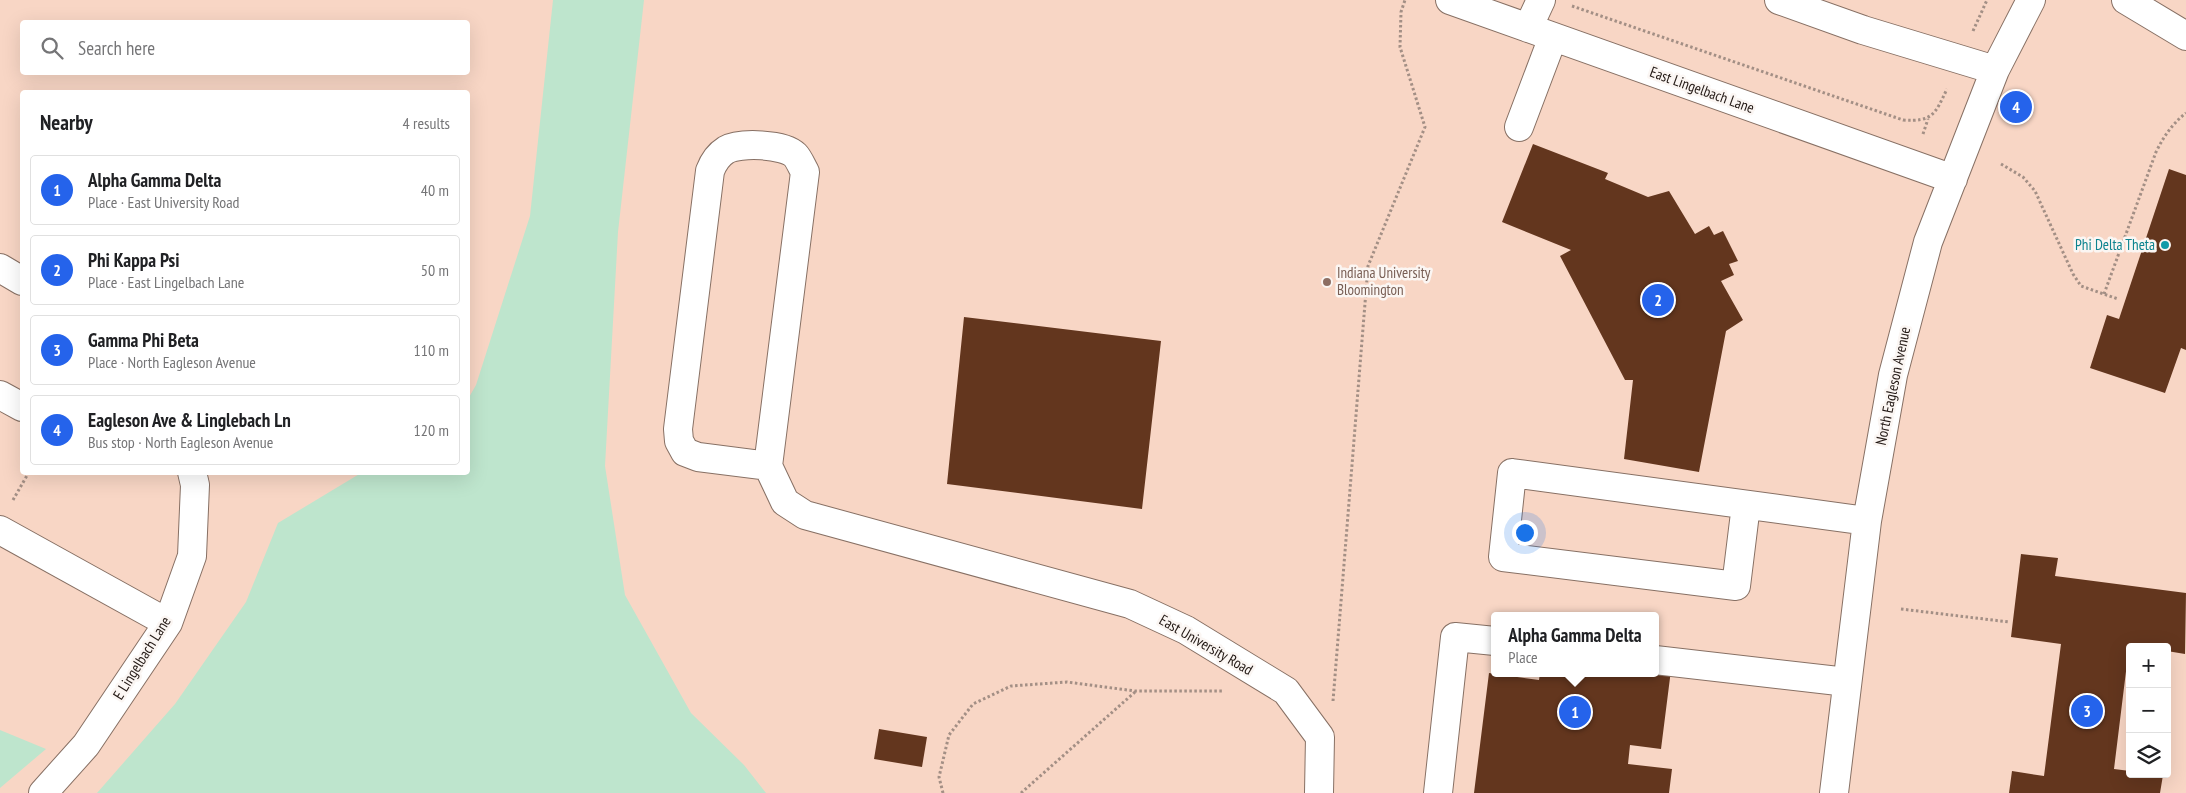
<!DOCTYPE html>
<meta charset="utf-8">
<style>
body{margin:0;font-family:"PT Sans Narrow",sans-serif;background:#f6f6f6;color:#202124}
.controls{position:absolute;right:15px;bottom:15px;display:grid;overflow:hidden;border-radius:5px;box-shadow:0 5px 20px #0002}
.controls button{width:45px;height:45px;display:grid;place-items:center;padding:0;border:0;border-bottom:1px solid #e0e0e0;background:#fff;color:#202124;font:25px sans-serif}
.you{position:absolute;left:1524px;top:532px;width:18px;height:18px;margin:-12px;border:4px solid #fff;border-radius:50%;background:#1a73e8;box-shadow:0 0 0 8px #1a73e833}
.badge{display:grid;place-items:center;width:32px;height:32px;border-radius:50%;background:#2563eb;color:#fff;font-size:16px;font-weight:700}
.pin{position:absolute;translate:-50% -50%;border:2px solid #fff;box-shadow:0 1px 5px #0006}
.popup{position:absolute;left:1491px;top:612px;width:168px;height:65px;box-sizing:border-box;display:grid;place-content:center;border-radius:5px;background:#fff;filter:drop-shadow(0 1px 4px #0005);font-size:16px;white-space:nowrap;color:#757577}
.popup b{font-size:19px;color:#202124}
.popup::after{content:'';position:absolute;left:50%;top:100%;margin-left:-10px;border:10px solid transparent;border-top-color:#fff}
.list{margin:0;padding:0;list-style:none}
h2{display:flex;justify-content:space-between;align-items:center;height:65px;margin:0;padding:0 20px;font-size:21px}
h2 small{font-size:16px;font-weight:400;color:#757577}
.list li{display:grid;grid-template-columns:32px 1fr auto;gap:15px;align-items:center;box-sizing:border-box;height:70px;margin:0 10px 10px;padding:0 10px;border:1px solid #e0e0e0;border-radius:5px}
.list b{display:block;font-size:19px;white-space:nowrap}
.list p{margin:0;font-size:16px;white-space:nowrap;color:#757577}
.list em{font-size:16px;font-style:normal;color:#757577}
.icon{flex:none;width:28px;height:28px;fill:none;stroke:currentColor;stroke-width:2;stroke-linecap:round;stroke-linejoin:round}
.map{position:relative;flex:none;width:2186px;height:793px;overflow:hidden}
.search{position:absolute;background:#fff;box-shadow:0 5px 20px #0002;left:20px;top:20px;width:450px;height:55px;display:flex;align-items:center;gap:12px;box-sizing:border-box;padding:0 18px;border-radius:5px;color:#757577;font-size:19px}
.panel{position:absolute;background:#fff;box-shadow:0 5px 20px #0002;left:20px;top:90px;width:450px;height:385px;border-radius:5px}
.map>svg:first-child{display:block}
</style>
<div class="map">
<svg width="2186" height="793" viewBox="0 0 2186 793">
<rect width="100%" height="100%" fill="#ffe4d6"/>
<path fill="#f8d6c5" fill-rule="evenodd" d="M 0,0 L 2186,0 L 2186,793 L 0,793 ZM 22,22 L 468,22 L 468,72 L 22,72 ZM 22,92 L 468,92 L 468,472 L 22,472 ZM 1495,616 L 1655,616 L 1655,673 L 1495,673 ZM 2130,647 L 2167,647 L 2167,774 L 2130,774 Z"/>
<path fill="#bee5cd" d="M 553,0 L 644,0 L 618,232 L 605,466 L 625,595 L 691,713 L 744,765 L 766,793 L 97,793 L 175,704 L 246,602 L 278,523 L 361,473 L 468,472 L 468,399 L 476,385 L 530,216 Z
M 0,730 L 46,749 L 0,788 Z"/>
<path fill="#63361e" d="M 1533,144 L 1608,173 L 1605,179 L 1648,197 L 1669,191 L 1695,234 L 1709,226 L 1714,235 L 1723,231 L 1738,261 L 1729,264 L 1734,275 L 1721,281 L 1743,320 L 1726,331 L 1699,472 L 1624,459 L 1633,380 L 1625,380 L 1560,256 L 1571,250 L 1502,222 Z
M 2169,169 L 2186,175 L 2186,350 L 2181,348 L 2165,393 L 2090,368 L 2107,315 L 2119,319 Z
M 964,317 L 1161,341 L 1142,509 L 947,484 Z
M 2021,554 L 2058,558 L 2055,576 L 2186,593 L 2185,654 L 2167,651 L 2167,647 L 2129,647 L 2114,769 L 2130,771 L 2130,774 L 2163,775 L 2160,793 L 2009,793 L 2012,771 L 2044,776 L 2061,644 L 2011,637 Z
M 1671,670 L 1661,749 L 1630,745 L 1628,764 L 1672,769 L 1669,793 L 1474,793 L 1489,673 L 1539,680 L 1540,673 L 1655,673 Z
M 879,729 L 927,737 L 922,767 L 874,759 Z"/>
<g fill="none" stroke-linecap="round" stroke-linejoin="round">
<defs>
<path id="minor" d="M 1450,0 L 1953,179
M 1779,0 L 1863,30 L 1995,70
M 2126,0 L 2186,36
M 1528,28 L 1541,0
M 1519,127 L 1553,37
M 0,268 L 22,281
M 0,395 L 22,407
M 768,466 L 698,457 L 685,452 L 679,441 L 678,429 L 710,171 C 713,163 718,155 726,150 C 740,142 784,144 795,155 C 799,159 802,167 805,172 L 768,466 L 785,502 L 805,515 L 1130,604 L 1186,630 L 1286,691 L 1320,737 L 1319,793
M 1746,505 L 1736,586 L 1503,557 L 1512,473 L 1867,521
M 0,530 L 168,623
M 1655,660 L 1847,682
M 43,793 L 86,745 L 168,623 L 192,556 L 195,485 L 192,472
M 1438,793 L 1455,637 L 1495,641
M 1834,793 L 1867,521 L 1893,375 L 1928,242 L 1995,70 L 2031,0"/>
</defs>
<use href="#minor" stroke="#877064" stroke-width="30"/>
<path stroke="#a38f85" stroke-width="3" stroke-dasharray="2.5 2.5" stroke-linecap="butt" d="M 1572,6 L 1903,120 C 1933,122 1935,114 1947,89
M 1973,31 L 1987,0
M 1923,134 L 1928,119
M 2001,164 L 2023,177 L 2035,191 L 2073,274 L 2081,286 L 2118,299
M 2104,294 L 2156,152 C 2164,136 2172,124 2186,113
M 13,500 L 29,472
M 1901,609 L 2009,622
M 1333,701 L 1368,266 L 1425,127 L 1400,47 L 1401,12 L 1405,0
M 943,793 L 939,777 L 949,735 L 973,704 L 1011,686 L 1067,682 L 1135,691 L 1223,691
M 1021,793 L 1135,692"/>
<use href="#minor" stroke="#fff" stroke-width="28"/>
</g>
<circle fill="#0f9aa8" stroke="#fbf6f3" stroke-width="2" cx="2165" cy="245" r="5"/>
<circle fill="#8d6e63" stroke="#fbf6f3" stroke-width="2" cx="1327" cy="282" r="5"/>
<g text-anchor="middle" stroke-width="5" stroke-linejoin="round" paint-order="stroke">
<g font-size="15" fill="#221814" stroke="#fbf6f3">
<text transform="translate(1702 90) rotate(20)" y="5">East Lingelbach Lane</text>
<text transform="translate(1893 386) rotate(-78)" y="5">North Eagleson Avenue</text>
<text transform="translate(1206 645) rotate(30)" y="5">East University Road</text>
<text transform="translate(142 658) rotate(-58)" y="5">E Lingelbach Lane</text>
</g>
<g font-size="15" fill="#0d838f" stroke="#fbf6f3" text-anchor="end">
<text x="2155" y="250">Phi Delta Theta</text>
</g>
<g font-size="15" fill="#785e54" stroke="#fbf6f3" text-anchor="start">
<text x="1337" y="278">Indiana University<tspan x="1337" dy="17">Bloomington</tspan></text>
</g>
</g>
</svg>
<div class="controls">
<button>+</button>
<button>−</button>
<button><svg class="icon" aria-label="layers" viewBox="0 0 24 24"><path d="M12 4l9 5-9 5-9-5zM3 14l9 5 9-5"/></svg></button>
</div>
<div class="you"></div>
<div class="pin badge" style="left:1575px;top:712px">1</div>
<div class="popup"><b>Alpha Gamma Delta</b>Place</div>
<div class="pin badge" style="left:1658px;top:300px">2</div>
<div class="pin badge" style="left:2087px;top:711px">3</div>
<div class="pin badge" style="left:2016px;top:107px">4</div>
<div class="search"><svg class="icon" aria-label="search" viewBox="0 0 24 24"><circle cx="10" cy="10" r="6"/><path d="M15 15l6 6"/></svg>Search here</div>
<section class="panel">
<h2>Nearby<small>4 results</small></h2>
<ul class="list">
<li><span class="badge">1</span><div><b>Alpha Gamma Delta</b><p>Place · East University Road</p></div><em>40 m</em></li>
<li><span class="badge">2</span><div><b>Phi Kappa Psi</b><p>Place · East Lingelbach Lane</p></div><em>50 m</em></li>
<li><span class="badge">3</span><div><b>Gamma Phi Beta</b><p>Place · North Eagleson Avenue</p></div><em>110 m</em></li>
<li><span class="badge">4</span><div><b>Eagleson Ave &amp; Linglebach Ln</b><p>Bus stop · North Eagleson Avenue</p></div><em>120 m</em></li>
</ul>
</section>
</div>
